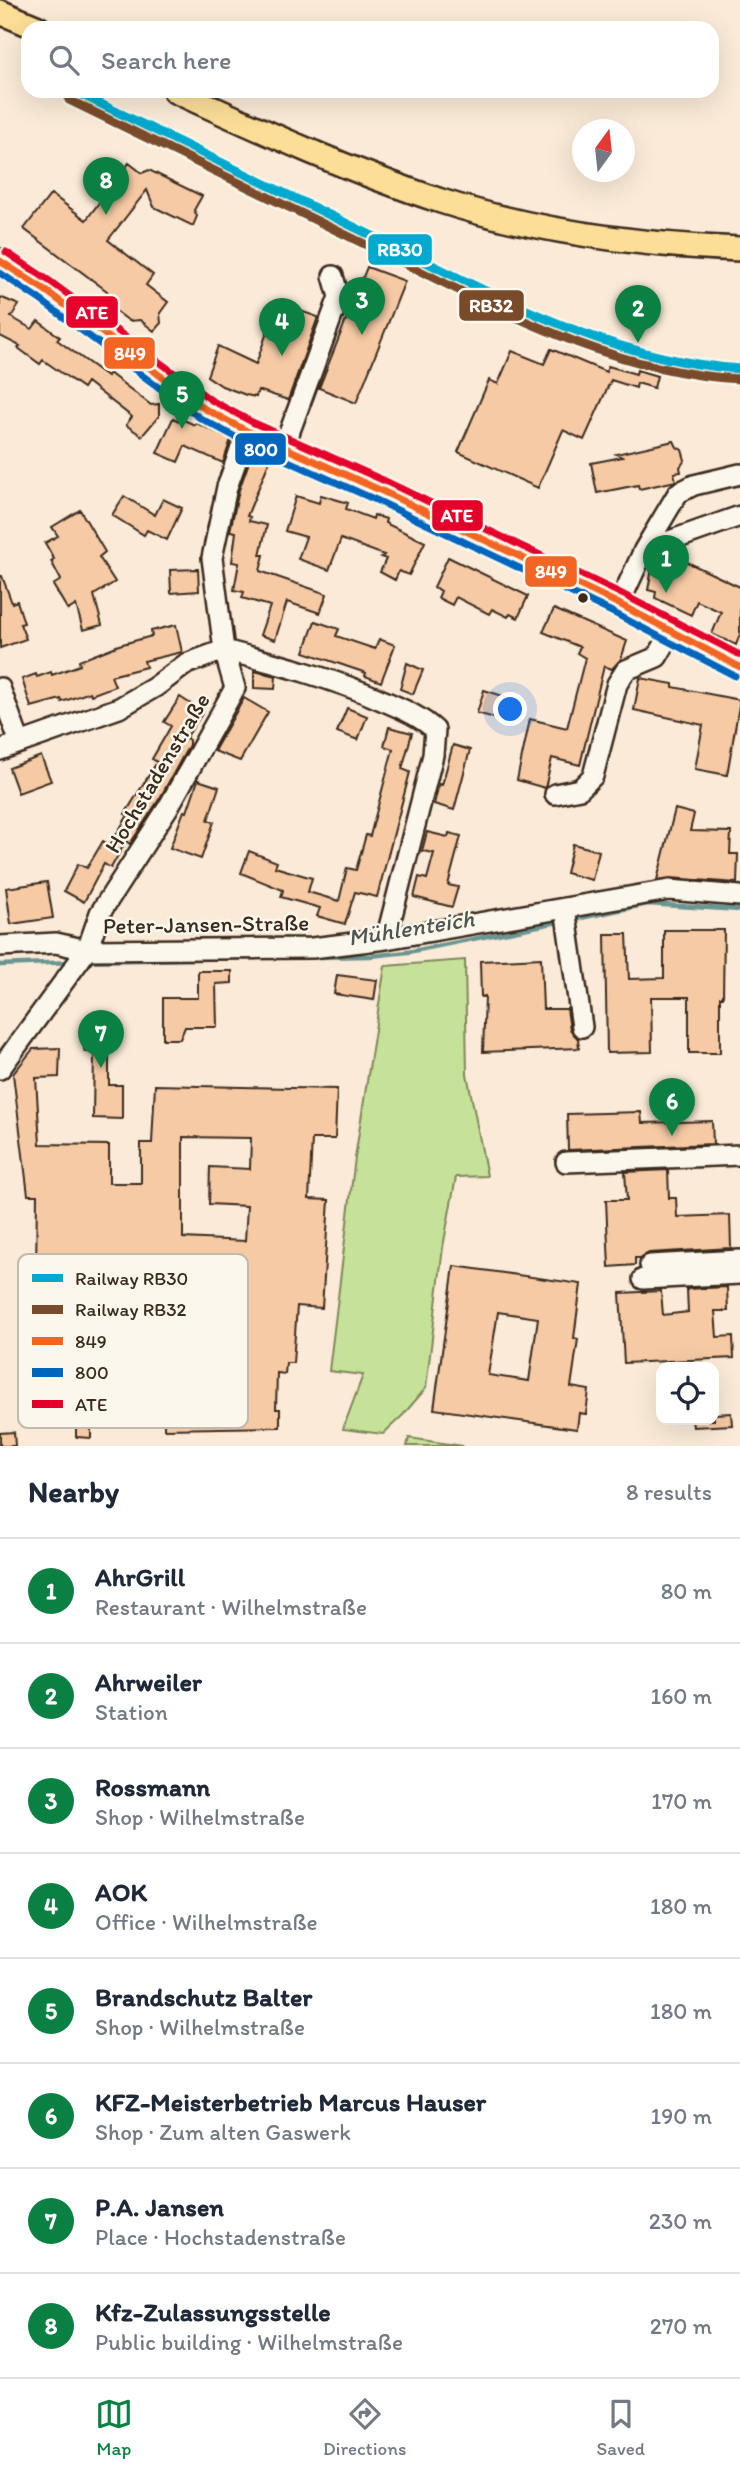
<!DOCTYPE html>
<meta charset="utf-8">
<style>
body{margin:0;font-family:Itim,sans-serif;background:#f2f2f3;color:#1f2937}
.controls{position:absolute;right:21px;bottom:21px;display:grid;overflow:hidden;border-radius:14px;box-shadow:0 7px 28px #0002}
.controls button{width:63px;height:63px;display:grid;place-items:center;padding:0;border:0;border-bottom:2px solid #e0e1e3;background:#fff;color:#1f2937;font:35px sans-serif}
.compass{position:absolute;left:572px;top:119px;width:63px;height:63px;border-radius:50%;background:#fff;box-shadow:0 7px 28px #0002;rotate:15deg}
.you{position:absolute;left:511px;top:710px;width:24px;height:24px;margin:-18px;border:5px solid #fff;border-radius:50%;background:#1a73e8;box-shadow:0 0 0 10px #1a73e833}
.badge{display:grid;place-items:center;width:46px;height:46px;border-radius:50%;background:#0b8043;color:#fff;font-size:23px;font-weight:700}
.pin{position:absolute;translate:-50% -58px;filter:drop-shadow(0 2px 4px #0008)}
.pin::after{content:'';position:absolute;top:37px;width:24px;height:21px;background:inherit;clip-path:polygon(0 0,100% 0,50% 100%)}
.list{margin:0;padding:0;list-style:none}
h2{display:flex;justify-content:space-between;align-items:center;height:91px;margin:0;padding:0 28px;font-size:30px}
h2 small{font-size:23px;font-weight:400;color:#747a83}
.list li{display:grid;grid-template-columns:46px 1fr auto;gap:21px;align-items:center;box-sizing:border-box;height:105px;padding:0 28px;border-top:2px solid #e0e1e3}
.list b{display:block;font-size:26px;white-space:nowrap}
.list p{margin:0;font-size:23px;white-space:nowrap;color:#747a83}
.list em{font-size:23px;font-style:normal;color:#747a83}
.icon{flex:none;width:38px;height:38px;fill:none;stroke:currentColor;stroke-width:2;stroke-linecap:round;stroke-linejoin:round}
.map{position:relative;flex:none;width:740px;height:1446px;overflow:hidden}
.search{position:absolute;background:#fff;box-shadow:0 7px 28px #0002;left:21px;right:21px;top:21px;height:77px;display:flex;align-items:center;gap:18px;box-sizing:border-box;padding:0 24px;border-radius:21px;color:#747a83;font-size:26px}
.sheet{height:931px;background:#fff}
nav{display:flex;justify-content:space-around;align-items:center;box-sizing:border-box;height:98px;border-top:2px solid #e0e1e3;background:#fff;font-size:19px;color:#747a83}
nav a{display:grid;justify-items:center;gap:4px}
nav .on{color:#0b8043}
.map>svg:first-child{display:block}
</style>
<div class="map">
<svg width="740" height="1446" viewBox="0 0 740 1446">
<rect width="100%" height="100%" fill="#faead7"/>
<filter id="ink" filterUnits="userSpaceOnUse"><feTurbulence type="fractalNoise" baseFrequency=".0143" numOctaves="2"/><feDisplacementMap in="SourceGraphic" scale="14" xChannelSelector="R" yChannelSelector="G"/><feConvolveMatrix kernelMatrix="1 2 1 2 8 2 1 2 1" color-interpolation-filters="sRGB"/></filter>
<g filter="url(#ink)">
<path fill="#c6e299" stroke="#80865c" stroke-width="2" d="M 465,960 L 467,1074 L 487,1176 L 456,1177 L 443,1247 L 426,1388 L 403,1415 L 383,1434 L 343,1429 L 363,1375 L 329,1371 L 355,1158 L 385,966 Z
M 409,1438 L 463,1446 L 407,1446 Z"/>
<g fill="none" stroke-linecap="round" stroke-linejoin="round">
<path stroke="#6a9593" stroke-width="4.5" d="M 571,920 L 648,904 L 740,910
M 316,957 L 370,956 L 408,952 L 563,921
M 85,961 L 251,958
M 0,965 L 73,962"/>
</g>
<path fill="#f6caa5" stroke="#3b2a1e" stroke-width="2" fill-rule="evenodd" d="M 129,163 L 142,173 L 149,170 L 202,196 L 194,210 L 197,216 L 193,226 L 154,207 L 147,190 L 108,240 L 153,275 L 146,285 L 168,302 L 160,313 L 161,323 L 154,331 L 140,320 L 129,321 L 108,305 L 107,291 L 24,229 L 51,194 L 86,220 Z
M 367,267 L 405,281 L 356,403 L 319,388 Z
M 0,297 L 19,305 L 11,317 L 32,329 L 38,321 L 60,337 L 57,340 L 107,376 L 109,373 L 151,405 L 159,404 L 159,416 L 142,436 L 126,425 L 132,417 L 87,382 L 83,388 L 43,360 L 40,364 L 18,348 L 20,346 L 0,336 Z
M 277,303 L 318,317 L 288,400 L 258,390 L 256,397 L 246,395 L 222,386 L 207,376 L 218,346 L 256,364 Z
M 551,349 L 606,372 L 608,366 L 636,374 L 637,370 L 657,376 L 654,388 L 637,383 L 636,388 L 611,380 L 584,440 L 563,430 L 538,488 L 458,452 L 489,380 L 498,384 L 512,351 L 544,364 Z
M 173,418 L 179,421 L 181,419 L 195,425 L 196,423 L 231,439 L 223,463 L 185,446 L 178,462 L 157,453 Z
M 674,441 L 677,447 L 682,450 L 685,460 L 680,467 L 681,472 L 674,473 L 676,481 L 639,489 L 638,485 L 597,493 L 591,463 L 622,457 L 616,454 Z
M 253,451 L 270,460 L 247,516 L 250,517 L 249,521 L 267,525 L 260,555 L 264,555 L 260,571 L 327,594 L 320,613 L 287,602 L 275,640 L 260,635 L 270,606 L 242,598 L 244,592 L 234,590 L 239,563 L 232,562 L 236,532 L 230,531 L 239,490 Z
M 321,495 L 348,503 L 346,509 L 373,519 L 374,515 L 386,519 L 385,523 L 425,542 L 409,575 L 399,571 L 395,580 L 380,572 L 386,559 L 381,557 L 384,555 L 341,539 L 329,570 L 298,559 L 306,537 L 285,531 L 296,496 L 319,503 Z
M 124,496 L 155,515 L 163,499 L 182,508 L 167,540 L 147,530 L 144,535 L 112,515 Z
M 80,510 L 105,552 L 99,557 L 115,582 L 94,595 L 102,625 L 83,630 L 76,605 L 68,610 L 53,585 L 61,580 L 51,561 L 54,559 L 45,543 L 58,536 L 52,527 Z
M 670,554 L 740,587 L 740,634 L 736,645 L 712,634 L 721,612 L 697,601 L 691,615 L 655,598 L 656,592 L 648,590 L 653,563 L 656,559 Z
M 448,557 L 528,596 L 518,618 L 510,614 L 508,617 L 492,609 L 489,614 L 456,597 L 452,605 L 438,598 L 441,591 L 434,587 Z
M 198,569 L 199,591 L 171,593 L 170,570 Z
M 0,576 L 2,576 L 12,603 L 17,601 L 24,623 L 20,624 L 26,639 L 0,648 Z
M 554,609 L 627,641 L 621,659 L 612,669 L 604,666 L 580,765 L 552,758 L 545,788 L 517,780 L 530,719 L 567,728 L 585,658 L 577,653 L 580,647 L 543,632 Z
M 315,621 L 339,629 L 336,636 L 375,649 L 379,639 L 395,645 L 381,682 L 365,676 L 366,673 L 304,652 Z
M 176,625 L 182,652 L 144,661 L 146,667 L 111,676 L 115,686 L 91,695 L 90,692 L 62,702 L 61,699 L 31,707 L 22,679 L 36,674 L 37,677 L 51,672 L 52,675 L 80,665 L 79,661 L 119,645 L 152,636 L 151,631 Z
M 407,663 L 423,670 L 413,694 L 400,689 Z
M 254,671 L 276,676 L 275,689 L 254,688 Z
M 640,678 L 673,684 L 673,687 L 740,700 L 727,775 L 695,769 L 703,725 L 634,710 Z
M 484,690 L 506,697 L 498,719 L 477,713 Z
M 180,697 L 203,712 L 186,738 L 189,740 L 189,745 L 160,798 L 130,844 L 126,841 L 111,868 L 104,864 L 84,902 L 64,891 L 78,864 L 87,868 L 103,841 L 110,845 L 128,815 L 125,814 L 157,762 L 152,759 L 171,726 L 164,722 Z
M 244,698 L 268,712 L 240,761 L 214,751 Z
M 347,708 L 367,716 L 358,740 L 337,732 Z
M 389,727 L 412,733 L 402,769 L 410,772 L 377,897 L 355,892 L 345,924 L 317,916 L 320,908 L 281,897 L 283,890 L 241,873 L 249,851 L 277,862 L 275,867 L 312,878 L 308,892 L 339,901 L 347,868 L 356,870 L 366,835 L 370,836 L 393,749 L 384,746 Z
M 453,745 L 470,750 L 454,810 L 434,804 L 439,784 L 442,785 Z
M 41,756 L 51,781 L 18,793 L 9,768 Z
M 198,780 L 219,787 L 208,820 L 214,822 L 201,859 L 170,848 L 184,811 L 187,812 Z
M 675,809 L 694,814 L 690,831 L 731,832 L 730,854 L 738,854 L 737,883 L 670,878 L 657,880 Z
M 427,832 L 448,837 L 449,833 L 461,836 L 448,885 L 458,887 L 452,907 L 414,897 L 419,877 L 427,879 L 434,853 L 422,851 Z
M 573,844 L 599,851 L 592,880 L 566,873 Z
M 47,882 L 53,918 L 11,924 L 6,888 Z
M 664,930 L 724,930 L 723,997 L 720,997 L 720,1053 L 689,1053 L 689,997 L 651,997 L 652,1052 L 607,1053 L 605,934 L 627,934 L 629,979 L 664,978 Z
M 541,958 L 543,1009 L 567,1009 L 570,1029 L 578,1039 L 579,1048 L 483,1052 L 485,996 L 481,997 L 480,961 Z
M 198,971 L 232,971 L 232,983 L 216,984 L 217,1027 L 185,1027 L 180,1039 L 163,1039 L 163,998 L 198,998 Z
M 337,975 L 377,980 L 374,1000 L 334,994 Z
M 84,1027 L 109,1028 L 109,1085 L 122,1085 L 122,1119 L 93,1118 L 94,1052 L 85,1052 L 84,1049 Z
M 60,1048 L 59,1077 L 36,1078 L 40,1144 L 109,1145 L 109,1183 L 141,1183 L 141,1143 L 152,1143 L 155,1085 L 337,1089 L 335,1139 L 312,1139 L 309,1199 L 329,1200 L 322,1308 L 297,1306 L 293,1363 L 286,1363 L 285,1374 L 277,1373 L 276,1409 L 280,1409 L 280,1427 L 164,1429 L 164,1410 L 215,1410 L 216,1384 L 189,1383 L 189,1372 L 141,1373 L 140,1310 L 105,1310 L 104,1265 L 72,1265 L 72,1271 L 36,1270 L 37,1195 L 28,1195 L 13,1074 L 33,1049 ZM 183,1137 L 251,1138 L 250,1169 L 210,1167 L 209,1204 L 247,1206 L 245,1241 L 183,1238 ZM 197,1272 L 193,1331 L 190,1331 L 190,1337 L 163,1337 L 163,1310 L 156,1310 L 155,1273 Z
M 641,1112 L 642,1123 L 712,1121 L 713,1144 L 568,1150 L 567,1114 Z
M 668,1170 L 669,1198 L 676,1198 L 677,1217 L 730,1215 L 731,1248 L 649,1253 L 640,1258 L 635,1258 L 635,1265 L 609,1267 L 606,1200 L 627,1200 L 625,1172 Z
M 454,1266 L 581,1284 L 574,1338 L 578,1339 L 571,1387 L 589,1390 L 586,1414 L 579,1413 L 577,1429 L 434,1409 ZM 498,1312 L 538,1318 L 529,1381 L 488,1375 Z
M 727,1287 L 728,1311 L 715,1311 L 717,1337 L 733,1336 L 734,1358 L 624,1363 L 620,1293 L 661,1291 L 663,1315 L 688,1312 L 687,1289 Z
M 731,1413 L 732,1425 L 693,1427 L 692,1420 L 714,1420 L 714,1414 Z
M 91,1424 L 91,1438 L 76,1437 L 76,1426 Z
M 14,1432 L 15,1446 L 0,1446 L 0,1433 Z"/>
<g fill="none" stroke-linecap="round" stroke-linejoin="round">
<defs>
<path id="minor" d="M 284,447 L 339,297 L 333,276
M 644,550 L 740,516
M 619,604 L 644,550 L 678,493 L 694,485 L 740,474
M 224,650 C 278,664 332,678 384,701 C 402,709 420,716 435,730 L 433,755 L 386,939
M 0,688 L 20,743
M 0,750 L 119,708 L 155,687 L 186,664 L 224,650
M 555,794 L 580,789 L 593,776 L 617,684 L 626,670 L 657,657 L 672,632
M 565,908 L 582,1027
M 0,946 L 56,943 L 87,950 L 312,948 L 386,939 L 669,890 L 740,896
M 0,1069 L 87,950 L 100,913 L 169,806 L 235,688 L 224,650 L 212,558 L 227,487 L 247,431
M 566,1162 L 740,1155
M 650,1265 L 740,1260
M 643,1279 L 740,1274"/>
<path id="major" d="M 0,12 L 38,28
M 175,91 C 262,131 350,171 441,201 C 537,232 639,245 740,249
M 0,261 L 45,290 L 205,409 L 247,431 L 380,490 L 619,604 L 740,667"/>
</defs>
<use href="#minor" stroke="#3b2a1e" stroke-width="24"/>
<use href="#major" stroke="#3b2a1e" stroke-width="28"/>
<use href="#minor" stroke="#fbf7ec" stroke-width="19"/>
<use href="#major" stroke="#fcde96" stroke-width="23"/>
<defs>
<path id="bus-1" d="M 0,261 L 45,290 L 205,409 L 247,431 L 380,490 L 619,604 L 740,667"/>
<path id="bus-2" d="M 0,273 L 39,299 L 200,418 L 243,441 L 376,500 L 614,613 L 735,676"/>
<path id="bus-3" d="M 6,252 L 51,282 L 211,400 L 252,422 L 385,481 L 624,595 L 740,655"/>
</defs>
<use href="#bus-1" stroke="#fbf7ec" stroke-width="12"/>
<use href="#bus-2" stroke="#fbf7ec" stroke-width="12"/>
<use href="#bus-3" stroke="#fbf7ec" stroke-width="12"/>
<use href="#bus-1" stroke="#f26522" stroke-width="7"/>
<use href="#bus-2" stroke="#0065bd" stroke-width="7"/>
<use href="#bus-3" stroke="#e4002b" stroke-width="7"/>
<defs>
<path id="rail-1" d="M 74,91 C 179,142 284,193 389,244 C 503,299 611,360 740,369"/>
<path id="rail-2" d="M 69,100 C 174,151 279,202 383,253 C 499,309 608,371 739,379"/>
</defs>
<use href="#rail-1" stroke="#fbf7ec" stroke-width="14"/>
<use href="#rail-2" stroke="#fbf7ec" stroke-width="14"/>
<use href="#rail-1" stroke="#00a9ce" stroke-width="9"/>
<use href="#rail-2" stroke="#7a4b2a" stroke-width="9"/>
</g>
</g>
<circle fill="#3b2a1e" stroke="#fbf7ec" stroke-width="2.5" cx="583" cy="598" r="6"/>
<g text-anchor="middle" stroke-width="5" stroke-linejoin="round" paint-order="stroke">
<g font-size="23" fill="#3b2a1e" stroke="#fbf7ec">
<text transform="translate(157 773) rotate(-59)" y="8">Hochstadenstraße</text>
<text transform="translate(206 924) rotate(-1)" y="8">Peter-Jansen-Straße</text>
</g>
<g font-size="24" font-style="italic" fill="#4f564f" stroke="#fbf7ec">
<text transform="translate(411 928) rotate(-9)" y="8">Mühlenteich</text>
</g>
</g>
<rect x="18" y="1254" width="230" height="174" rx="10" fill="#fbf7ec" stroke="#c1baae" stroke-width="2"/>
<rect x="32" y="1274" width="31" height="8" fill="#00a9ce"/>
<rect x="32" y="1305" width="31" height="9" fill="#7a4b2a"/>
<rect x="32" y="1337" width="31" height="8" fill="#f26522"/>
<rect x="32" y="1368" width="31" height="9" fill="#0065bd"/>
<rect x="32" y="1400" width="31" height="8" fill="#e4002b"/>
<g font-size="19" fill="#3b2a1e">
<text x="75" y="1285">Railway RB30</text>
<text x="75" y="1316">Railway RB32</text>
<text x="75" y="1348">849</text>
<text x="75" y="1379">800</text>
<text x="75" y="1411">ATE</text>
</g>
<g stroke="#fbf7ec" stroke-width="2.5">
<rect x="367" y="233" width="66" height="33" rx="7" fill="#00a9ce"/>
<rect x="458" y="289" width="67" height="33" rx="7" fill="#7a4b2a"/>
<rect x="65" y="295" width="54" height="34" rx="7" fill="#e4002b"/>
<rect x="103" y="336" width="53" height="34" rx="7" fill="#f26522"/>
<rect x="234" y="432" width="53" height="34" rx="7" fill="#0065bd"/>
<rect x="431" y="499" width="53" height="33" rx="7" fill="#e4002b"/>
<rect x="524" y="555" width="54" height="33" rx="7" fill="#f26522"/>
</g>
<g font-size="19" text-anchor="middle" font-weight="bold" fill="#fff">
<text x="400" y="256">RB30</text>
<text x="491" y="312">RB32</text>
<text x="92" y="319">ATE</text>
<text x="130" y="360">849</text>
<text x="261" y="456">800</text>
<text x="457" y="522">ATE</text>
<text x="551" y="578">849</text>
</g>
</svg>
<div class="controls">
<button><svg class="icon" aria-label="locate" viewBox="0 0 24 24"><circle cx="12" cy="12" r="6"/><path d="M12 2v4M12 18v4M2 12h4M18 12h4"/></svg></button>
</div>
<svg class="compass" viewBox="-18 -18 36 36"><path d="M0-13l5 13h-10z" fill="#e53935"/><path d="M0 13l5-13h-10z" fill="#747a83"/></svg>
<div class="you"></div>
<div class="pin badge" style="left:666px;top:593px">1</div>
<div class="pin badge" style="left:638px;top:343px">2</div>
<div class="pin badge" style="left:362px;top:335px">3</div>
<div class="pin badge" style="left:282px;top:356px">4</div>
<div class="pin badge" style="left:182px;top:429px">5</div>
<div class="pin badge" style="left:672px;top:1136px">6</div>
<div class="pin badge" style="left:101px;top:1068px">7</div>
<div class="pin badge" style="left:106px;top:215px">8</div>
<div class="search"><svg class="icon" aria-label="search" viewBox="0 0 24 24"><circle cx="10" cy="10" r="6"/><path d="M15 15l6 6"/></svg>Search here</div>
</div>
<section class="sheet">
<h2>Nearby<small>8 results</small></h2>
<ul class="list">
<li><span class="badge">1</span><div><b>AhrGrill</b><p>Restaurant · Wilhelmstraße</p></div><em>80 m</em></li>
<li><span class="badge">2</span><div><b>Ahrweiler</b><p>Station</p></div><em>160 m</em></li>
<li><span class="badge">3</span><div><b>Rossmann</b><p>Shop · Wilhelmstraße</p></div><em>170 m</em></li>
<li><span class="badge">4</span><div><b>AOK</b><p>Office · Wilhelmstraße</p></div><em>180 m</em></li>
<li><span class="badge">5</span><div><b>Brandschutz Balter</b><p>Shop · Wilhelmstraße</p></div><em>180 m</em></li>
<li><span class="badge">6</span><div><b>KFZ-Meisterbetrieb Marcus Hauser</b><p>Shop · Zum alten Gaswerk</p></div><em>190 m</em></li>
<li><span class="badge">7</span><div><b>P.A. Jansen</b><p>Place · Hochstadenstraße</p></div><em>230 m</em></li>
<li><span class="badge">8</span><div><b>Kfz-Zulassungsstelle</b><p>Public building · Wilhelmstraße</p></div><em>270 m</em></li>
</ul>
</section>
<nav>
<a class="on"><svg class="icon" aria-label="map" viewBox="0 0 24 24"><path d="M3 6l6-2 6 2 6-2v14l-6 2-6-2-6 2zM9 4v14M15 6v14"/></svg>Map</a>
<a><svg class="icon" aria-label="directions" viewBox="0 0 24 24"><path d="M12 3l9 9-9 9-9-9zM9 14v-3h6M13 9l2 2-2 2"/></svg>Directions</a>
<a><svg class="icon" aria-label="saved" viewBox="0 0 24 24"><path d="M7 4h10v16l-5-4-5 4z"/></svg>Saved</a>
</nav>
